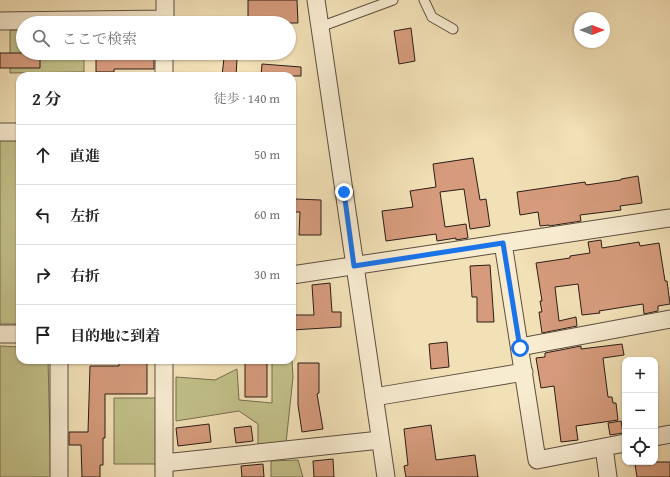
<!DOCTYPE html>
<html lang="ja">
<meta charset="utf-8">
<style>
body{margin:0;font-family:"Gentium Book Plus","Noto Serif JP",serif;background:#f2f2f2;color:#222}
.controls{position:absolute;right:12px;bottom:12px;display:grid;overflow:hidden;border-radius:8px;box-shadow:0 1px 3px #0004}
.controls button{width:36px;height:36px;display:grid;place-items:center;padding:0;border:0;border-bottom:1px solid #e0e0e0;background:#fff;color:#222;font:20px sans-serif}
.compass{position:absolute;left:574px;top:12px;width:36px;height:36px;border-radius:50%;background:#fff;box-shadow:0 1px 3px #0004;rotate:90deg}
.stop{position:absolute;width:12px;height:12px;margin:-9px;border:3px solid #1a73e8;border-radius:50%;background:#fff}
.stop.end{background:#1a73e8;border-color:#fff;box-shadow:0 1px 4px #0008}
.list{margin:0;padding:0;list-style:none}
h2{display:flex;justify-content:space-between;align-items:center;height:52px;margin:0;padding:0 16px;font-size:17px}
h2 small{font-size:13px;font-weight:400;color:#767676}
.list li{display:grid;grid-template-columns:26px 1fr auto;gap:12px;align-items:center;box-sizing:border-box;height:60px;padding:0 16px;border-top:1px solid #e0e0e0}
.list b{display:block;font-size:15px;white-space:nowrap}
.list em{font-size:13px;font-style:normal;color:#767676}
.icon{flex:none;width:22px;height:22px;fill:none;stroke:currentColor;stroke-width:2;stroke-linecap:round;stroke-linejoin:round}
.map{position:relative;flex:none;width:670px;height:477px;overflow:hidden}
.search{position:absolute;background:#fff;box-shadow:0 1px 3px #0004;left:16px;top:16px;width:280px;height:44px;display:flex;align-items:center;gap:10px;box-sizing:border-box;padding:0 14px;border-radius:22px;color:#767676;font-size:15px}
.panel{position:absolute;background:#fff;box-shadow:0 1px 3px #0004;left:16px;top:72px;width:280px;height:292px;border-radius:12px}
.map>svg:first-child{display:block}
</style>
<div class="map">
<svg width="670" height="477" viewBox="0 0 670 477">
<rect width="100%" height="100%" fill="#f2e0b6"/>
<filter id="stains"><feTurbulence type="fractalNoise" baseFrequency=".005" numOctaves="4"/><feColorMatrix values="0 0 0 0 .2 0 0 0 0 .09 0 0 0 0 .02 0 0 0 .5 -.17"/></filter>
<radialGradient id="worn" r=".72"><stop offset=".6" stop-color="#630" stop-opacity="0"/><stop offset="1" stop-color="#630" stop-opacity=".3"/></radialGradient>
<path fill="#c2c089" stroke="#766e50" d="M 10,30 L 23,30 L 23,53 L 84,53 L 84,72 L 10,73 Z
M 0,140 L 20,140 L 20,324 L 0,324 Z
M 0,346 L 20,347 L 20,360 L 48,360 L 51,477 L 0,477 Z
M 272,360 L 292,360 L 293,377 L 286,443 L 258,447 L 258,424 L 239,411 L 176,421 L 176,377 L 215,380 L 237,369 L 239,400 L 272,403 Z
M 114,398 L 157,398 L 156,464 L 114,464 Z
M 298,460 L 303,477 L 271,477 L 271,461 Z"/>
<path fill="#d59b7c" stroke="#2b1d17" d="M 248,0 L 297,0 L 298,23 L 248,23 Z
M 411,28 L 415,61 L 399,64 L 394,31 Z
M 0,53 L 40,53 L 40,68 L 0,68 Z
M 96,53 L 154,53 L 154,69 L 114,69 L 114,72 L 96,72 Z
M 224,58 L 237,59 L 236,76 L 222,76 Z
M 262,64 L 301,67 L 301,76 L 261,76 Z
M 473,158 L 480,200 L 486,199 L 490,226 L 470,229 L 464,189 L 440,192 L 445,227 L 466,224 L 468,238 L 456,240 L 456,238 L 437,241 L 436,234 L 386,241 L 382,211 L 413,207 L 410,191 L 436,187 L 433,164 Z
M 638,176 L 642,203 L 620,206 L 621,210 L 580,215 L 581,221 L 549,226 L 549,225 L 540,226 L 538,212 L 520,215 L 517,192 L 585,182 L 586,185 L 621,180 L 621,179 Z
M 295,199 L 321,200 L 321,235 L 299,235 L 300,212 L 295,212 Z
M 601,240 L 602,248 L 639,242 L 640,246 L 659,243 L 665,281 L 667,281 L 670,304 L 658,306 L 658,311 L 644,314 L 643,304 L 599,311 L 600,313 L 582,315 L 578,284 L 555,287 L 559,321 L 576,317 L 577,326 L 542,333 L 539,312 L 542,312 L 540,301 L 542,301 L 536,263 L 570,258 L 570,256 L 590,253 L 588,242 Z
M 490,265 L 494,322 L 477,322 L 477,297 L 472,297 L 470,266 Z
M 330,283 L 332,312 L 341,312 L 341,327 L 292,330 L 292,315 L 314,315 L 312,285 Z
M 447,342 L 449,367 L 431,369 L 429,344 Z
M 622,344 L 624,355 L 603,358 L 608,397 L 612,397 L 613,403 L 616,403 L 618,420 L 576,426 L 578,440 L 561,442 L 554,386 L 541,388 L 536,358 L 545,357 L 545,353 L 581,346 L 581,349 Z
M 119,360 L 147,360 L 147,394 L 105,394 L 105,438 L 103,438 L 103,465 L 100,465 L 100,477 L 82,477 L 81,445 L 69,445 L 69,432 L 88,432 L 90,366 L 119,366 Z
M 245,360 L 267,360 L 267,397 L 245,397 Z
M 298,363 L 319,363 L 319,393 L 317,394 L 323,429 L 302,432 L 298,405 Z
M 621,421 L 623,433 L 610,435 L 608,423 Z
M 209,424 L 211,442 L 178,446 L 176,428 Z
M 431,425 L 436,460 L 475,455 L 478,477 L 406,477 L 404,466 L 408,465 L 404,429 Z
M 251,426 L 253,441 L 236,443 L 234,428 Z
M 333,459 L 334,477 L 314,477 L 313,461 Z
M 648,462 L 670,462 L 670,477 L 637,477 L 635,464 Z
M 263,464 L 264,477 L 242,477 L 241,466 Z"/>
<g fill="none" stroke-linecap="round" stroke-linejoin="round">
<defs>
<path id="lane" d="M 424,0 L 432,17 L 453,29
M 320,27 L 393,0"/>
<path id="street" d="M 316,0 L 386,477
M 0,21 L 165,19
M 165,23 L 165,0
M 164,76 L 164,53
M 0,132 L 20,132
M 503,243 L 537,460 L 625,443
M 292,275 L 670,218
M 0,334 L 20,334
M 520,347 L 670,319
M 59,360 L 59,477
M 164,360 L 164,477
M 374,397 L 524,372
M 655,437 L 670,434
M 604,447 L 608,477
M 164,463 L 380,440"/>
</defs>
<use href="#lane" stroke="#5d4e3f" stroke-width="11"/>
<use href="#street" stroke="#5d4e3f" stroke-width="19"/>
<use href="#lane" stroke="#f7ebd0" stroke-width="9"/>
<use href="#street" stroke="#f7ebd0" stroke-width="17"/>
</g>
<g fill="none" stroke-linecap="round" stroke-linejoin="round">
<path stroke="#1a73e8" stroke-width="5" d="M 344,192 L 354,266 L 503,243 L 520,348"/>
</g>
<rect width="100%" height="100%" filter="url(#stains)"/>
<rect width="100%" height="100%" fill="url(#worn)"/>
</svg>
<div class="controls">
<button>+</button>
<button>−</button>
<button><svg class="icon" aria-label="locate" viewBox="0 0 24 24"><circle cx="12" cy="12" r="6"/><path d="M12 2v4M12 18v4M2 12h4M18 12h4"/></svg></button>
</div>
<svg class="compass" viewBox="-18 -18 36 36"><path d="M0-13l5 13h-10z" fill="#e53935"/><path d="M0 13l5-13h-10z" fill="#767676"/></svg>
<div class="stop" style="left:520px;top:348px"></div>
<div class="stop end" style="left:344px;top:192px"></div>
<div class="search"><svg class="icon" aria-label="search" viewBox="0 0 24 24"><circle cx="10" cy="10" r="6"/><path d="M15 15l6 6"/></svg>ここで検索</div>
<section class="panel">
<h2>2 分<small>徒歩 · 140 m</small></h2>
<ul class="list">
<li><svg class="icon" aria-label="ahead" viewBox="0 0 24 24"><path d="M12 20V5M6 11l6-6 6 6"/></svg><div><b>直進</b></div><em>50 m</em></li>
<li><svg class="icon" aria-label="left" viewBox="0 0 24 24"><path d="M17 20v-9H6M10 6l-5 5 5 5"/></svg><div><b>左折</b></div><em>60 m</em></li>
<li><svg class="icon" aria-label="right" viewBox="0 0 24 24"><path d="M7 20v-9h11M14 6l5 5-5 5"/></svg><div><b>右折</b></div><em>30 m</em></li>
<li><svg class="icon" aria-label="arrive" viewBox="0 0 24 24"><path d="M6 21V4h12l-3 4 3 4H6"/></svg><div><b>目的地に到着</b></div></li>
</ul>
</section>
</div>
